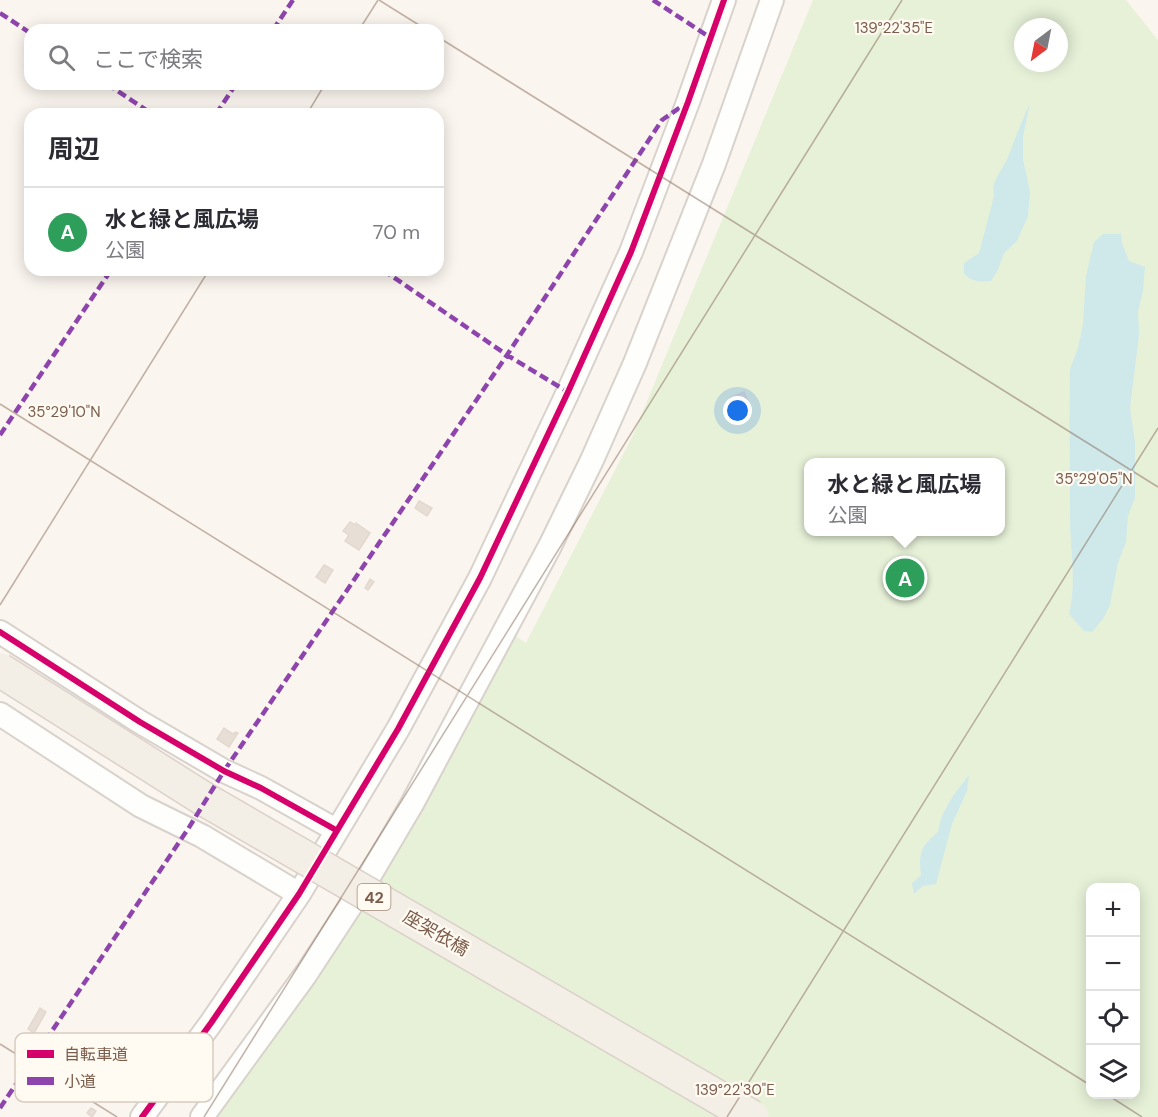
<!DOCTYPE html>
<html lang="ja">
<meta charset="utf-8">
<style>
body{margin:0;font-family:"DM Sans","Noto Sans JP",sans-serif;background:#f2f2f3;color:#2b2b33}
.controls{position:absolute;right:18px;bottom:18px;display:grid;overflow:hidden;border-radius:12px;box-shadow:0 3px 15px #0003}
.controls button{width:54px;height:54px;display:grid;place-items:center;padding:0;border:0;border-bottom:2px solid #e1e1e2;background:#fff;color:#2b2b33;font:30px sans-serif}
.compass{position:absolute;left:1014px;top:18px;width:54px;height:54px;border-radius:50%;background:#fff;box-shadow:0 3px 15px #0003;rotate:212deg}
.you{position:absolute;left:738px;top:411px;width:21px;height:21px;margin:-15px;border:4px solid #fff;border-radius:50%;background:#1a73e8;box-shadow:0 0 0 9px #1a73e833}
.badge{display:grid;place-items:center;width:39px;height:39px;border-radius:50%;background:#0b8043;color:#fff;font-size:20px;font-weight:700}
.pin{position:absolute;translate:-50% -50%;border:3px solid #fff;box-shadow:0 2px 6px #0006}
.popup{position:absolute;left:804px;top:458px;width:201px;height:78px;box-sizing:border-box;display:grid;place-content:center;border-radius:12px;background:#fff;filter:drop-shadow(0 2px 4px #0005);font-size:20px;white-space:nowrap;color:#7c7c81}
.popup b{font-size:22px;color:#2b2b33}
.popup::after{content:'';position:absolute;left:50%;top:100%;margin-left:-12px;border:12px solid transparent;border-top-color:#fff}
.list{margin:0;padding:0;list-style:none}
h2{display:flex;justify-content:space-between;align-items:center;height:78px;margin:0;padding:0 24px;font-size:26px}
h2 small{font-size:20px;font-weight:400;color:#7c7c81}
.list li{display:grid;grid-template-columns:39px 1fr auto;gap:18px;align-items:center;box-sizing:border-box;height:90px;padding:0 24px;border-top:2px solid #e1e1e2}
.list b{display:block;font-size:22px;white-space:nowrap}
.list p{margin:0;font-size:20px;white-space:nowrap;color:#7c7c81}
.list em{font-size:20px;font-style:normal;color:#7c7c81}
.icon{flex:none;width:33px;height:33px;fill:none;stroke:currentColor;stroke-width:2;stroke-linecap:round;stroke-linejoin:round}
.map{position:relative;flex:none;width:1158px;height:1117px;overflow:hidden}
.search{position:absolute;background:#fff;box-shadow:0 3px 15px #0003;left:24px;top:24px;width:420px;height:66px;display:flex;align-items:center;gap:15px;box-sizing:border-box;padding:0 21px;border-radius:18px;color:#7c7c81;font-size:22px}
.panel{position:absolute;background:#fff;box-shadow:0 3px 15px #0003;left:24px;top:108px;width:420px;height:168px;border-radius:18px}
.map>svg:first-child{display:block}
</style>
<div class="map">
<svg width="1158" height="1117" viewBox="0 0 1158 1117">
<rect width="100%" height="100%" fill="#faf5ee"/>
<path fill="#e7f1d8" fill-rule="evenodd" d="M 813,0 L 1126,0 L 1158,40 L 1158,1117 L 202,1117 L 306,974 L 506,630 L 526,643 L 633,435 ZM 1023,27 L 1059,27 L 1059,63 L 1023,63 ZM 809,462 L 1001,462 L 1001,532 L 809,532 ZM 1090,888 L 1136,888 L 1136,1094 L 1090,1094 Z"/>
<path fill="#cfe9eb" d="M 1030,103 L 1023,137 L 1023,159 L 1030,192 L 1028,216 L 1017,241 L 1004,253 L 998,270 L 991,281 C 979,282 973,282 964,274 L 964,263 L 979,253 L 994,196 C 990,181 1003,170 1008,157 C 1015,138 1022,121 1030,103 Z
M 1103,234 L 1121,234 L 1122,243 L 1129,261 L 1145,267 L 1143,291 L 1138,312 L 1139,335 L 1130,408 L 1135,442 L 1135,498 L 1128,516 L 1126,542 L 1118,563 L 1110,605 L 1103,619 L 1092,632 L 1084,631 L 1069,614 C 1077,582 1070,550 1070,517 C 1070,468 1069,418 1070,369 L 1078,348 L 1083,324 L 1086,276 L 1094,242 Z
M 969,775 L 967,791 L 952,824 L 936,884 L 923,886 L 914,894 L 912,883 L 921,875 C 918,853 921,846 938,832 C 942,808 955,793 969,775 Z"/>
<path fill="#e7ded5" stroke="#e3d8d0" stroke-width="1.5" d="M 744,392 L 751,409 L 738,415 L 730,398 Z
M 419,501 L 432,508 L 427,516 L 415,508 Z
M 350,522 L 355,525 L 356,523 L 370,533 L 359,550 L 345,541 L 349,535 L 343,531 Z
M 324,565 L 333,570 L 325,583 L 316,577 Z
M 370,579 L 374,582 L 368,590 L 365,588 Z
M 224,728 L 233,734 L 235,732 L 238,733 L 229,747 L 217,739 Z
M 40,1008 L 46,1012 L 34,1033 L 28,1029 Z
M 135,1049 L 143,1054 L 141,1056 L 143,1057 L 136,1063 L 129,1059 Z
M 152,1062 L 164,1070 L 158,1079 L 146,1071 Z
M 91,1108 L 96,1111 L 92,1117 L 87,1113 Z"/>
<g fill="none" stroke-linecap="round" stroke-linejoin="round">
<defs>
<path id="street" d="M 0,632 L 140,722 L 224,771 L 261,788 L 336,830
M 0,714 L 141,806 L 202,836 L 299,894
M 142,1117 L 211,1023 L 299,894 L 398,729 L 480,578 L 568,392 L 631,252 L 688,102 L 724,0
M 202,1117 L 306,974 L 363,887 L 412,804 L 550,546 L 592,460 L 635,363 L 714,164 L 772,0"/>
</defs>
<use href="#street" stroke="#d9d2cc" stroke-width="26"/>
<use href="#street" stroke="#fefefc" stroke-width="22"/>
<defs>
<path id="primary-bridge" d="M 0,670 L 204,799 L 752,1117"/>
</defs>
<use href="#primary-bridge" stroke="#dbd1ca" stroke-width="36" stroke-linecap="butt"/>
<use href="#primary-bridge" stroke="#f4efe6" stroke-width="33"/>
<path stroke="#8e44ad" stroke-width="4.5" stroke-dasharray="9 4.5" stroke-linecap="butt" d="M 653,0 L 711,38
M 0,13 L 30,33
M 273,30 L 293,0
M 107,84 L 152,114
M 216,114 L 236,84
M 383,270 L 507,355 L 568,392
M 0,435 L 111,270
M 0,1108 L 188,829 L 224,771 L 507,355 L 662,120 L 685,104"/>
<defs>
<path id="cycleway" d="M 0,632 L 140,722 L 224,771 L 261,788 L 336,830
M 142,1117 L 211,1023 L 299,894 L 398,729 L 480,578 L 568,392 L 631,252 L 688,102 L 724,0"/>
</defs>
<use href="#cycleway" stroke="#fffaf2" stroke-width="10"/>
<use href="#cycleway" stroke="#d6006c" stroke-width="6"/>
</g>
<path fill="none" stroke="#7c5c4a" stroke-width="1.5" stroke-opacity="0.45" d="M 379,0 L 427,30M 359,30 L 378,0M 438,37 L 1158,487M 307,114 L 325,84M 0,404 L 1090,1085M 0,605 L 209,270M 0,1044 L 117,1117M 1106,1094 L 1142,1117M 204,1117 L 902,0M 727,1117 L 1158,428"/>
<g text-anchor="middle" stroke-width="4.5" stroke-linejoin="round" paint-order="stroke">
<rect fill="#fffaf2" stroke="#a38b7c" stroke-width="1.5" x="357.5" y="884" width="33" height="26" rx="4.5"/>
<g font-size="16" font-weight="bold" fill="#7c5c4a">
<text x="374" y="903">42</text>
</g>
<g font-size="18" fill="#7c5c4a" stroke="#fffaf2">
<text transform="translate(436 933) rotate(30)" y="6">座架依橋</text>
</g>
</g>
<rect x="15" y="1033" width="198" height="69" rx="9" fill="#fffaf2" stroke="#d8cbc0" stroke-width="1.5"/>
<rect x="27" y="1050" width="27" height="8" fill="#d6006c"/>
<rect x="27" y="1077" width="27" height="8" fill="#8e44ad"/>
<g font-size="16" fill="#7c5c4a">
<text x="64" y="1060">自転車道</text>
<text x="64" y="1087">小道</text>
</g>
<g font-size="15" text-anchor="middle" fill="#7c5c4a" stroke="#fffaf2" stroke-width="4.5" stroke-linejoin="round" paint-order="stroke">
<text x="894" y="33">139°22'35"E</text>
<text x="64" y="417">35°29'10"N</text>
<text x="1094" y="484">35°29'05"N</text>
<text x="735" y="1095">139°22'30"E</text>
</g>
</svg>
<div class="controls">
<button>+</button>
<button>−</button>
<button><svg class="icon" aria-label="locate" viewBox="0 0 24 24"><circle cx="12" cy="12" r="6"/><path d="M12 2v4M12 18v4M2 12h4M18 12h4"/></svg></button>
<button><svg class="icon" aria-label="layers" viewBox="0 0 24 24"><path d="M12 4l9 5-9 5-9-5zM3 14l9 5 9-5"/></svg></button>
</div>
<svg class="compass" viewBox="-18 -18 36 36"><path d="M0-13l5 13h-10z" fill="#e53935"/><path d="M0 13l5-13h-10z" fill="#7c7c81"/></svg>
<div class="you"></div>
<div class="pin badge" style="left:905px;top:578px;background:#2e9e5b">A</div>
<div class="popup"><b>水と緑と風広場</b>公園</div>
<div class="search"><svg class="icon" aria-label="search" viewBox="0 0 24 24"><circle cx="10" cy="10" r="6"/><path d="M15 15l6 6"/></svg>ここで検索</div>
<section class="panel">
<h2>周辺<small></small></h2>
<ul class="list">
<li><span class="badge" style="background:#2e9e5b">A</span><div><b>水と緑と風広場</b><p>公園</p></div><em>70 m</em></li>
</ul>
</section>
</div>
